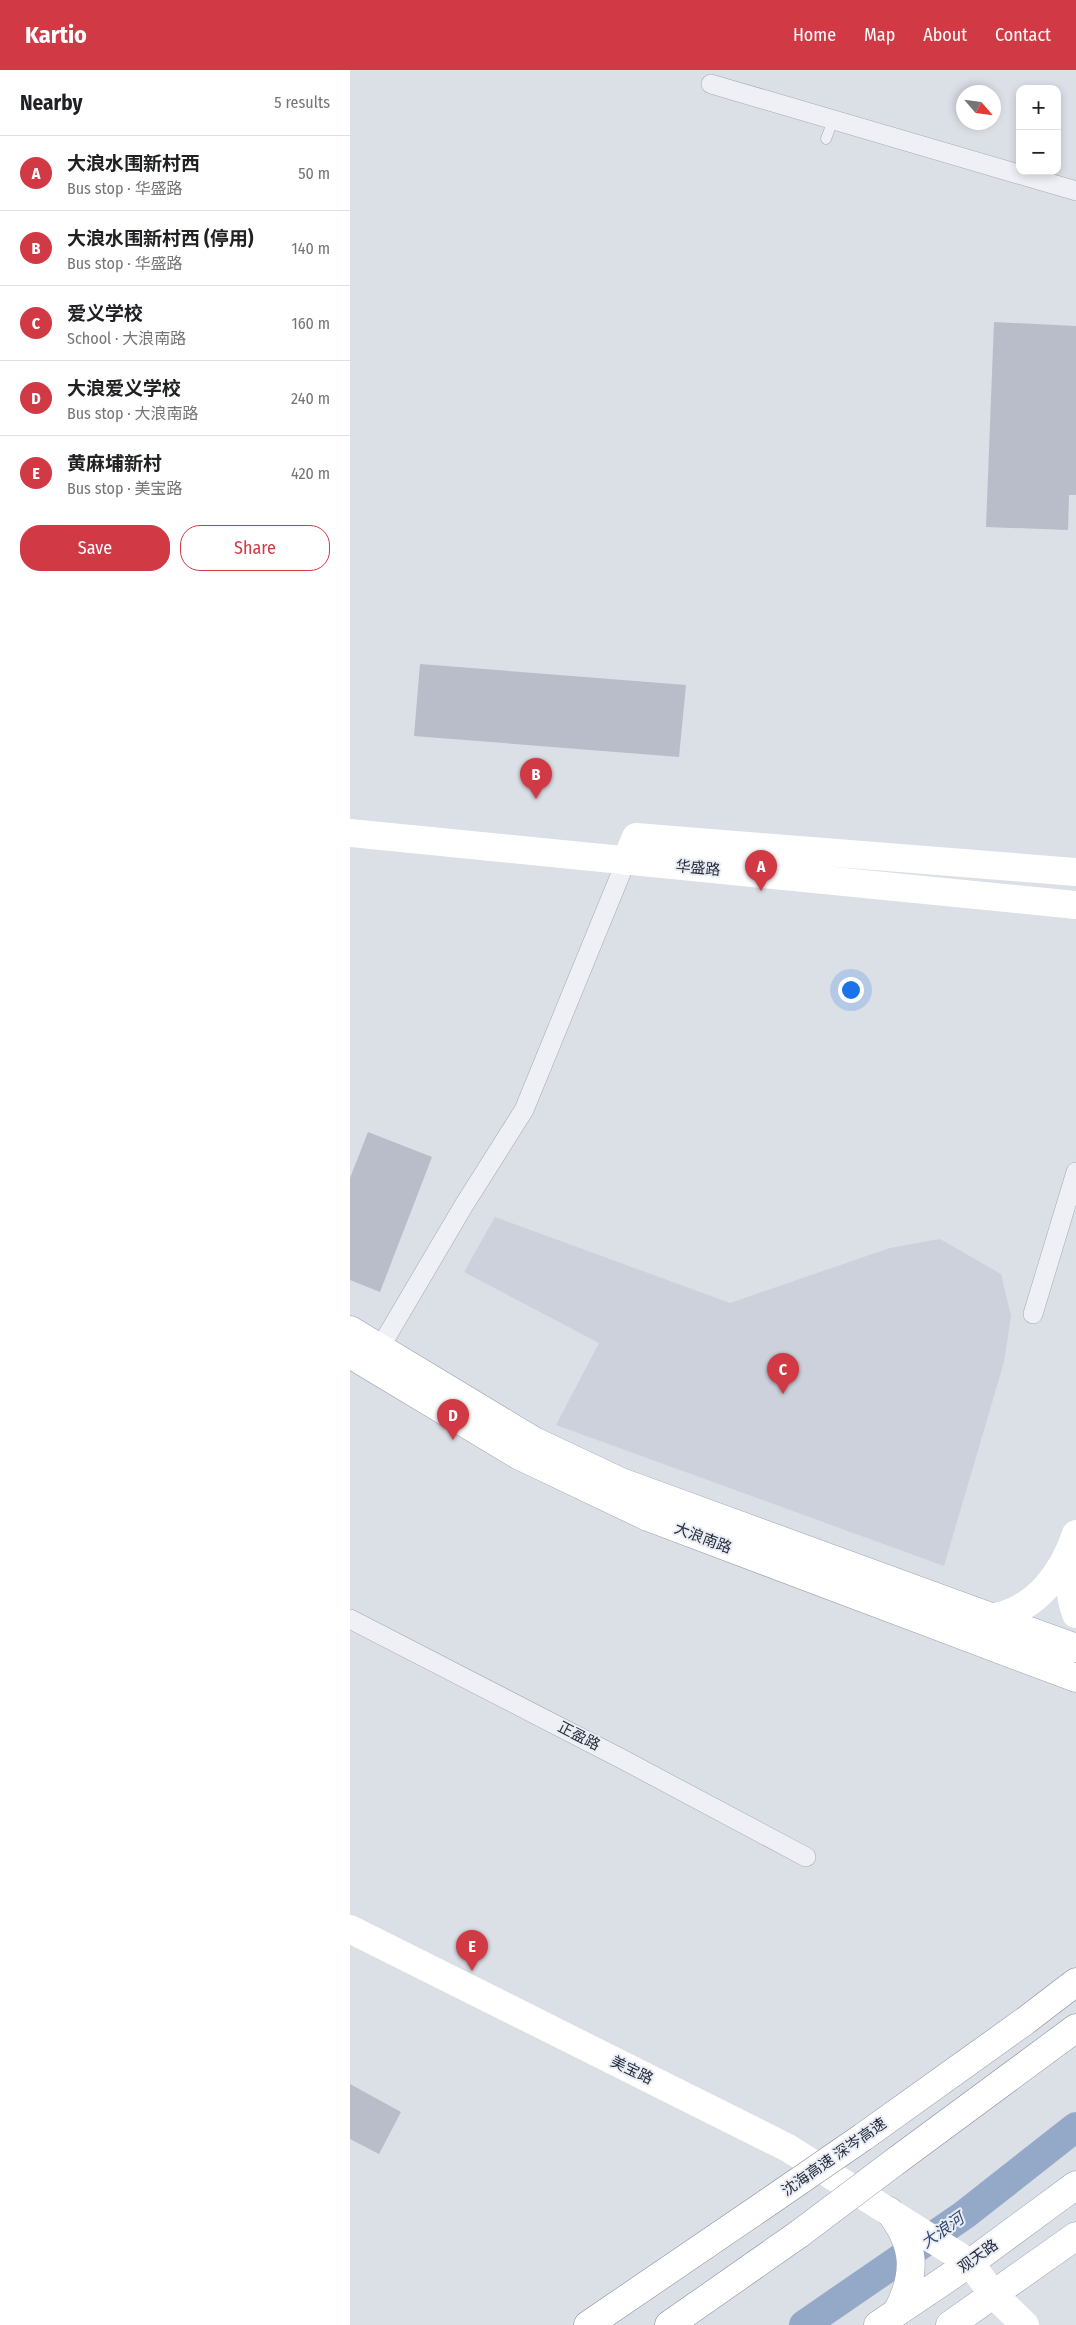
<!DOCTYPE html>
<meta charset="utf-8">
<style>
body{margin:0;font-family:"Fira Sans Condensed","Noto Sans SC",sans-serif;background:#f6f6f6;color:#202124}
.controls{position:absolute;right:15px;top:15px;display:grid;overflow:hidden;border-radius:10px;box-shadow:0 2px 8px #0003}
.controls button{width:45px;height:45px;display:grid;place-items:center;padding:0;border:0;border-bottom:1px solid #e0e0e0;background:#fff;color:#202124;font:25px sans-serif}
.compass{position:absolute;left:606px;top:15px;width:45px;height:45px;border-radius:50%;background:#fff;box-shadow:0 2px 8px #0003;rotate:118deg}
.you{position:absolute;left:500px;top:919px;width:18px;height:18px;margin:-12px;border:4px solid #fff;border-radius:50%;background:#1a73e8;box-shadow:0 0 0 8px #1a73e833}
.badge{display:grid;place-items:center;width:32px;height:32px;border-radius:50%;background:#d13a45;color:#fff;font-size:16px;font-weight:700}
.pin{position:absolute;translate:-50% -41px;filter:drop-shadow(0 1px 2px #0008)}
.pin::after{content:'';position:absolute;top:26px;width:18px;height:15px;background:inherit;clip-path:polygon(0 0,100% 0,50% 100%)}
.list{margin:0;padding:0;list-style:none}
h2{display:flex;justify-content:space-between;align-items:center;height:65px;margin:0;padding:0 20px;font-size:21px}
h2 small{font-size:16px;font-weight:400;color:#757577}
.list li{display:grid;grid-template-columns:32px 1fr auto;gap:15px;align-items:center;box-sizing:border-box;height:75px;padding:0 20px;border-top:1px solid #e0e0e0}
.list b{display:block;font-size:19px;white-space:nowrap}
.list p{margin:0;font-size:16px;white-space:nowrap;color:#757577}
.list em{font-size:16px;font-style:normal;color:#757577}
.actions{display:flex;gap:10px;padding:15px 20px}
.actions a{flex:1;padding:11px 0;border:1px solid #d13a45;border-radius:20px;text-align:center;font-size:18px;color:#d13a45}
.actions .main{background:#d13a45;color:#fff}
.map{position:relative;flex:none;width:726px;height:2255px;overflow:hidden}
header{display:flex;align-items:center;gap:30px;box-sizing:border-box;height:70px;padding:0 25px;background:#d13a45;color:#fff}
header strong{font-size:24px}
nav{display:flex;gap:28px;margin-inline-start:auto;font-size:18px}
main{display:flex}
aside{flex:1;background:#fff}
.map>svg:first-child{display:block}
</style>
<header>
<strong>Kartio</strong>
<nav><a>Home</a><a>Map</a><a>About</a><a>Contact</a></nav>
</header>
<main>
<aside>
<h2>Nearby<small>5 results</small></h2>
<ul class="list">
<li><span class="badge">A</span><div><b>大浪水围新村西</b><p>Bus stop · 华盛路</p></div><em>50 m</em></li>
<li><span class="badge">B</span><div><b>大浪水围新村西 (停用)</b><p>Bus stop · 华盛路</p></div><em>140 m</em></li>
<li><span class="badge">C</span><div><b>爱义学校</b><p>School · 大浪南路</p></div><em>160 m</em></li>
<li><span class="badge">D</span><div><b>大浪爱义学校</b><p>Bus stop · 大浪南路</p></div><em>240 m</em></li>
<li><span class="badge">E</span><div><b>黄麻埔新村</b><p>Bus stop · 美宝路</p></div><em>420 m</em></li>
</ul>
<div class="actions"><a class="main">Save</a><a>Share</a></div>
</aside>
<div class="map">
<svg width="726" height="2255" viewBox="0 0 726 2255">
<rect width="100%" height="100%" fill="#dbdfe6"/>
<path fill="#cdd1db" d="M 145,1147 L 380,1233 L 540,1178 L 590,1169 L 651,1204 L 661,1246 L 654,1292 L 594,1496 L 206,1355 L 249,1273 L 114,1202 Z"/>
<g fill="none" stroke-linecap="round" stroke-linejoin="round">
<path stroke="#94a9c8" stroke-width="30" d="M 454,2255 L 614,2145 L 726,2057"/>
</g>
<path fill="#b8bdc9" d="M 644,252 L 726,256 L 726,425 L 719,425 L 718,460 L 636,457 Z
M 70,594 L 336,615 L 329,687 L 64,666 Z
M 18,1062 L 82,1087 L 30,1222 L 0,1210 L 0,1108 Z
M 0,2014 L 51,2042 L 29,2084 L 0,2069 Z"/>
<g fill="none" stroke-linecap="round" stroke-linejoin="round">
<defs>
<path id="lane" d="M 476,69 L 483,50"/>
<path id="street" d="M 361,14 L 726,121
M 683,1244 L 726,1102
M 31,1276 L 114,1135 L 174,1040 L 276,791
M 0,1549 L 272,1689 L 456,1787"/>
<path id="primary" d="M 0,1260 L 184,1371 L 271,1412 L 726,1578
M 0,1284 L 168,1385 L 298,1447 L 726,1608
M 539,2141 C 566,2175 567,2204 547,2242
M 528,2255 L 620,2193 L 726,2115
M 600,2255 L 726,2166"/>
<path id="highway" d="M 513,2067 L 675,1951 L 726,1912
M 546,2091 L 726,1958
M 238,2255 L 417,2133
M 319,2255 L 449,2164"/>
</defs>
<use href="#lane" stroke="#a4a9b3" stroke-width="11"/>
<use href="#street" stroke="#a4a9b3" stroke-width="20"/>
<use href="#primary" stroke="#9aa2b2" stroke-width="29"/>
<use href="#highway" stroke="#828b9d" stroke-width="29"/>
<use href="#lane" stroke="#eef0f5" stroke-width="10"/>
<use href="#street" stroke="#eef0f5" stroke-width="19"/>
<path stroke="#fff" stroke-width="28" d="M 0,763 L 726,835
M 276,791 L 286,767 L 726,802
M 721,1482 C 720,1504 718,1523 726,1544
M 646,1547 C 687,1538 713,1503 726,1464
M 0,1859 L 438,2078 L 620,2193 L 643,2224 L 675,2255"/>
<use href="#primary" stroke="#fff" stroke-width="28"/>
<use href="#highway" stroke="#fff" stroke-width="28"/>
<defs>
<path id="highway-bridge" d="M 417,2133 L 513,2067
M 449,2164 L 546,2091"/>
</defs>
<use href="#highway-bridge" stroke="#828b9d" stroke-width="29" stroke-linecap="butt"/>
<use href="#highway-bridge" stroke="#fff" stroke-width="28"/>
</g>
<g text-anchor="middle" stroke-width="4" stroke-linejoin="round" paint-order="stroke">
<g font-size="15" fill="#252c3d" stroke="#eaeef4">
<text transform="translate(348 798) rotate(5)" y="5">华盛路</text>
<text transform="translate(353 1468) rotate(21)" y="5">大浪南路</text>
<text transform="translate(229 1666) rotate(27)" y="5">正盈路</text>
<text transform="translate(282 2000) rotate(26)" y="5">美宝路</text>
<text transform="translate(484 2087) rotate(-35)" y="5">沈海高速 深岑高速</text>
<text transform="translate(628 2186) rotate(-36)" y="5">观天路</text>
</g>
<g font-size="16" font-style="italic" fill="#2e4771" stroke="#eaeef4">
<text transform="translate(592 2160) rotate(-35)" y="6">大浪河</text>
</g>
</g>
</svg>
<div class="controls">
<button>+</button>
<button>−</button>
</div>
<svg class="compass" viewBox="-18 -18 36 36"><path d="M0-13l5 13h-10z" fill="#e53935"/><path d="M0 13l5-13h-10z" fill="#757577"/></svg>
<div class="you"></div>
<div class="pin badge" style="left:411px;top:821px">A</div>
<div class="pin badge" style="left:186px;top:729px">B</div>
<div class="pin badge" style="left:433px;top:1324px">C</div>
<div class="pin badge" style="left:103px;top:1370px">D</div>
<div class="pin badge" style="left:122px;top:1901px">E</div>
</div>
</main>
